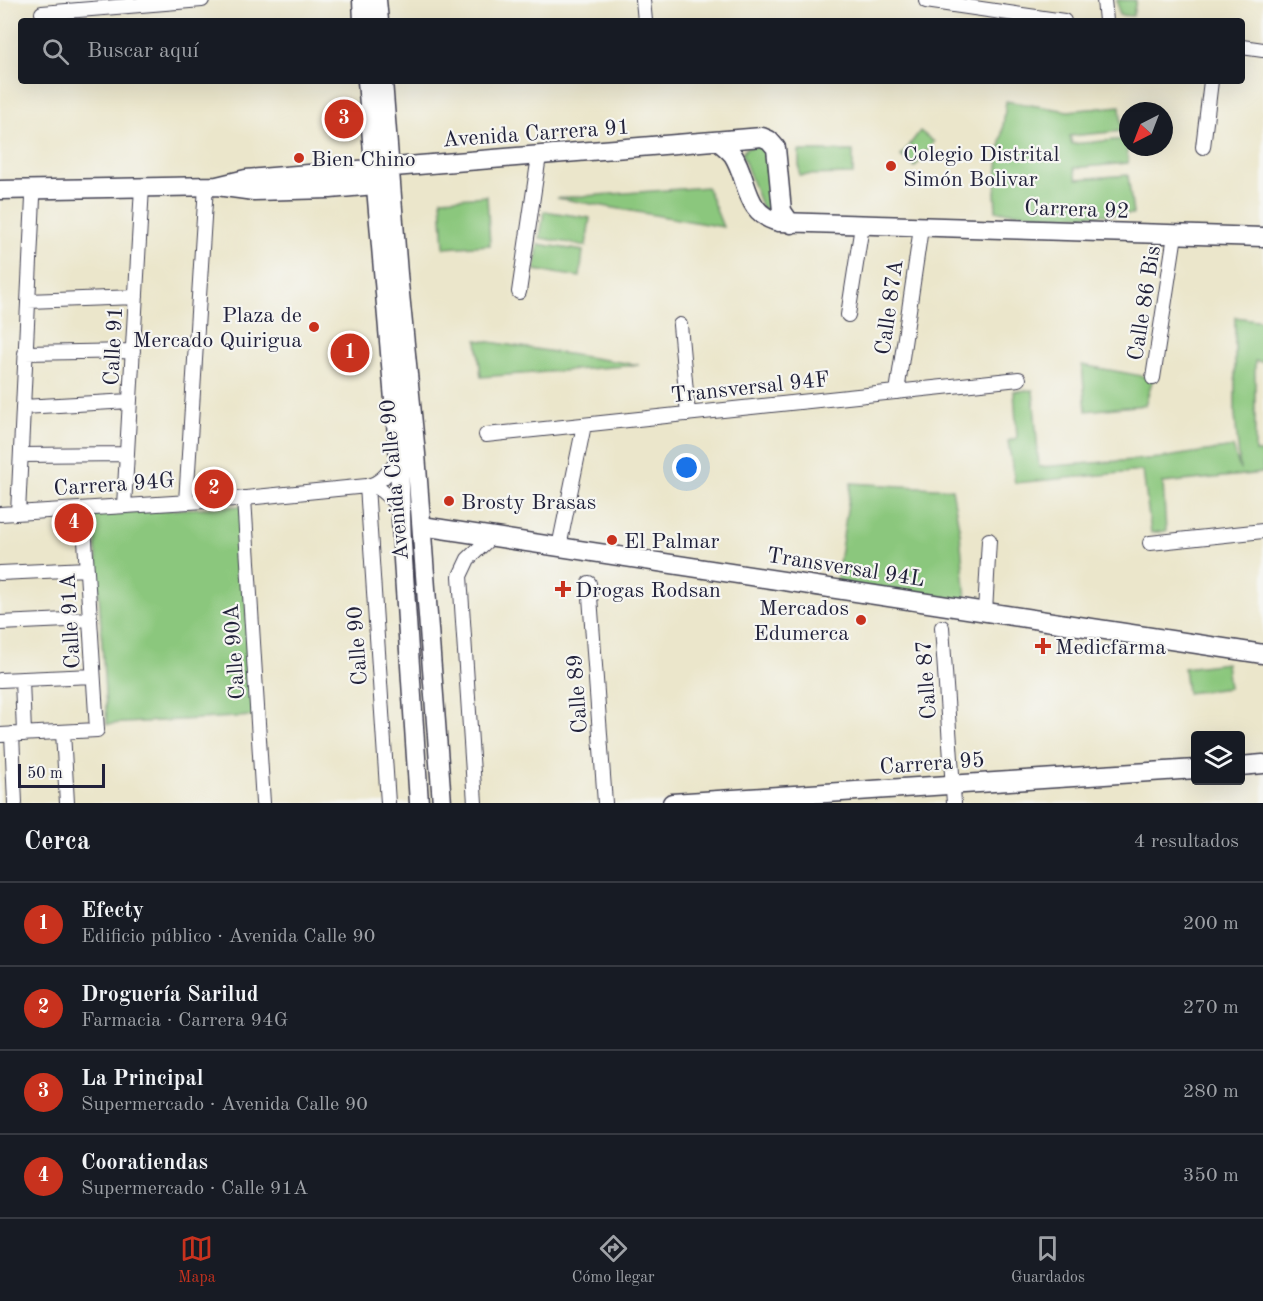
<!DOCTYPE html>
<html lang="es">
<meta charset="utf-8">
<style>
body{margin:0;font-family:"Old Standard TT",serif;background:#242831;color:#f1f3f6}
.controls{position:absolute;right:18px;bottom:18px;display:grid;overflow:hidden;border-radius:6px;box-shadow:0 6px 24px #0002}
.controls button{width:54px;height:54px;display:grid;place-items:center;padding:0;border:0;border-bottom:2px solid #363941;background:#171b24;color:#f1f3f6;font:30px sans-serif}
.compass{position:absolute;left:1119px;top:102px;width:54px;height:54px;border-radius:50%;background:#171b24;box-shadow:0 6px 24px #0002;rotate:222deg}
.scale{position:absolute;left:18px;bottom:15px;width:87px;box-sizing:border-box;padding-left:6px;border:3px solid #22223b;border-top:0;font-size:16px;line-height:21px;white-space:nowrap;color:#22223b;-webkit-text-stroke:4px #f6f6f2;paint-order:stroke}
.you{position:absolute;left:687px;top:468px;width:21px;height:21px;margin:-15px;border:4px solid #fff;border-radius:50%;background:#1a73e8;box-shadow:0 0 0 9px #1a73e833}
.badge{display:grid;place-items:center;width:39px;height:39px;border-radius:50%;background:#c8321e;color:#fff;font-size:20px;font-weight:700}
.pin{position:absolute;translate:-50% -50%;border:3px solid #fff;box-shadow:0 2px 6px #0006}
.list{margin:0;padding:0;list-style:none}
h2{display:flex;justify-content:space-between;align-items:center;height:78px;margin:0;padding:0 24px;font-size:26px}
h2 small{font-size:20px;font-weight:400;color:#9ea1a6}
.list li{display:grid;grid-template-columns:39px 1fr auto;gap:18px;align-items:center;box-sizing:border-box;height:84px;padding:0 24px;border-top:2px solid #363941}
.list b{display:block;font-size:22px;white-space:nowrap}
.list p{margin:0;font-size:20px;white-space:nowrap;color:#9ea1a6}
.list em{font-size:20px;font-style:normal;color:#9ea1a6}
.icon{flex:none;width:33px;height:33px;fill:none;stroke:currentColor;stroke-width:2;stroke-linecap:round;stroke-linejoin:round}
.map{position:relative;flex:none;width:1263px;height:803px;overflow:hidden}
.search{position:absolute;background:#171b24;box-shadow:0 6px 24px #0002;left:18px;right:18px;top:18px;height:66px;display:flex;align-items:center;gap:15px;box-sizing:border-box;padding:0 21px;border-radius:6px;color:#9ea1a6;font-size:22px}
.sheet{height:414px;background:#171b24}
nav{display:flex;justify-content:space-around;align-items:center;box-sizing:border-box;height:84px;border-top:2px solid #363941;background:#171b24;font-size:16px;color:#9ea1a6}
nav a{display:grid;justify-items:center;gap:3px}
nav .on{color:#c8321e}
.map>svg:first-child{display:block}
</style>
<div class="map">
<svg width="1263" height="803" viewBox="0 0 1263 803">
<rect width="100%" height="100%" fill="#f6f6f2"/>
<filter id="ink" filterUnits="userSpaceOnUse"><feTurbulence type="fractalNoise" baseFrequency=".0167" numOctaves="2"/><feDisplacementMap in="SourceGraphic" scale="12" xChannelSelector="R" yChannelSelector="G"/><feConvolveMatrix kernelMatrix="1 2 1 2 8 2 1 2 1" color-interpolation-filters="sRGB"/></filter>
<filter id="wash" filterUnits="userSpaceOnUse"><feTurbulence type="fractalNoise" baseFrequency=".008" numOctaves="4" result="noise"/><feDisplacementMap in="SourceGraphic" scale="24" xChannelSelector="R" yChannelSelector="G"/><feGaussianBlur stdDeviation="1.35" result="paint"/><feColorMatrix in="noise" values="0 0 0 0 0 0 0 0 0 0 0 0 0 0 0 0 0 1.4 0 .05"/><feComposite in="paint" operator="in"/></filter>
<g filter="url(#wash)">
<rect width="100%" height="100%" fill="#ebe6cb"/>
<path fill="#8bc77d" stroke="#56745c" stroke-width="1.5" d="M 1117,0 L 1136,0 L 1133,16 L 1119,15 Z
M 1006,101 L 1068,111 L 1120,106 L 1122,131 L 1070,136 L 1072,144 L 1126,139 L 1128,163 L 1074,168 L 1077,179 L 1128,175 L 1133,214 L 1055,216 L 996,211 L 995,192 Z
M 920,131 L 934,142 L 915,167 L 901,156 Z
M 758,146 L 766,149 L 769,153 L 777,211 L 762,208 L 742,154 L 746,148 Z
M 799,151 L 853,151 L 853,174 L 799,175 Z
M 707,187 L 723,227 L 557,198 Z
M 487,196 L 490,245 L 444,248 L 441,199 Z
M 544,211 L 590,218 L 586,246 L 540,238 Z
M 538,244 L 583,251 L 580,277 L 535,270 Z
M 1235,317 L 1263,321 L 1263,362 L 1255,361 L 1255,452 L 1263,452 L 1263,473 L 1163,483 L 1166,531 L 1151,533 L 1143,471 L 1015,483 L 1008,441 L 1017,438 L 1014,391 L 1033,390 L 1039,467 L 1160,458 L 1233,447 L 1240,470 L 1235,415 Z
M 477,340 L 639,365 L 481,377 Z
M 1082,365 L 1153,378 L 1145,405 L 1086,411 Z
M 851,483 L 952,489 L 960,533 L 966,600 L 836,583 Z
M 241,506 L 253,716 L 107,724 L 94,514 Z
M 1226,663 L 1229,688 L 1187,693 L 1184,668 Z"/>
</g>
<g filter="url(#ink)">
<g fill="none" stroke-linecap="round" stroke-linejoin="round">
<defs>
<path id="street" d="M 643,0 L 645,21
M 1104,0 L 1106,21
M 926,1 L 1064,21
M 42,13 L 202,0
M 1242,47 L 1263,50
M 1203,147 L 1211,81
M 519,292 L 539,156
M 28,301 L 136,297
M 848,315 L 862,226
M 680,325 L 688,414
M 25,353 L 133,351
M 1153,378 L 1175,235
M 897,392 L 921,228
M 23,407 L 130,401
M 486,435 L 1019,379
M 21,455 L 127,454
M 374,484 L 400,507
M 367,486 L 388,803
M 244,498 L 263,803
M 186,502 L 206,186
M 124,506 L 142,187
M 18,513 L 33,198
M 0,514 L 236,499 L 367,486 C 382,483 390,470 399,459
M 1150,543 L 1263,531
M 559,547 L 584,425
M 0,573 L 87,569
M 589,583 L 605,803
M 985,612 L 989,540
M 0,623 L 90,619
M 942,627 L 954,803
M 22,679 L 24,734
M 0,680 L 93,676
M 63,732 L 67,803
M 12,734 L 15,803
M 0,735 L 97,730 L 83,509
M 475,803 L 460,576 L 468,559 L 491,537"/>
<path id="secondary" d="M 362,0 L 363,21
M 377,0 L 379,21
M 367,81 L 399,459 L 402,544 L 419,803
M 383,81 L 398,274 L 416,454 L 442,803
M 719,142 C 724,146 729,150 733,155 C 749,180 744,214 779,222 L 1263,237
M 217,186 L 246,179 L 762,137 L 769,140 L 776,148 L 782,211 L 791,224
M 0,190 L 217,186 L 254,191 L 330,189 L 386,184
M 422,526 L 1263,654
M 1240,766 L 1263,764
M 672,803 L 1196,769"/>
</defs>
<use href="#street" stroke="#403f51" stroke-width="16"/>
<use href="#secondary" stroke="#403f51" stroke-width="21"/>
<use href="#street" stroke="#fff" stroke-width="14"/>
<use href="#secondary" stroke="#fff" stroke-width="18"/>
</g>
</g>
<g fill="#c8321e" stroke="#f6f6f2" stroke-width="2">
<circle cx="299" cy="158" r="6"/>
<circle cx="891" cy="166" r="6"/>
<circle cx="314" cy="327" r="6"/>
<circle cx="449" cy="501" r="6"/>
<circle cx="612" cy="540" r="6"/>
<path d="M560 580h6v6h6v6h-6v6h-6v-6h-6v-6h6z"/>
<circle cx="861" cy="620" r="6"/>
<path d="M1040 637h6v6h6v6h-6v6h-6v-6h-6v-6h6z"/>
</g>
<g text-anchor="middle" stroke-width="4.5" stroke-linejoin="round" paint-order="stroke">
<g font-size="22" fill="#22223b" stroke="#f6f6f2">
<text transform="translate(536 132) rotate(-4)" y="8">Avenida Carrera 91</text>
<text transform="translate(1077 208) rotate(2)" y="8">Carrera 92</text>
<text transform="translate(1143 303) rotate(-81)" y="8">Calle 86 Bis</text>
<text transform="translate(888 307) rotate(-82)" y="8">Calle 87A</text>
<text transform="translate(112 346) rotate(-87)" y="8">Calle 91</text>
<text transform="translate(750 386) rotate(-6)" y="8">Transversal 94F</text>
<text transform="translate(393 480) rotate(-95)" y="8">Avenida Calle 90</text>
<text transform="translate(114 483) rotate(-4)" y="8">Carrera 94G</text>
<text transform="translate(846 566) rotate(9)" y="8">Transversal 94L</text>
<text transform="translate(69 621) rotate(-93)" y="8">Calle 91A</text>
<text transform="translate(356 646) rotate(-94)" y="8">Calle 90</text>
<text transform="translate(233 652) rotate(-94)" y="8">Calle 90A</text>
<text transform="translate(925 680) rotate(-94)" y="8">Calle 87</text>
<text transform="translate(576 694) rotate(-94)" y="8">Calle 89</text>
<text transform="translate(932 762) rotate(-4)" y="8">Carrera 95</text>
</g>
<g font-size="22" fill="#22223b" stroke="#f6f6f2" text-anchor="start">
<text x="903" y="161">Colegio Distrital<tspan x="903" dy="25">Simón Bolivar</tspan></text>
<text x="311" y="166">Bien Chino</text>
<text x="302" y="322" text-anchor="end">Plaza de<tspan x="302" dy="25">Mercado Quirigua</tspan></text>
<text x="461" y="509">Brosty Brasas</text>
<text x="624" y="548">El Palmar</text>
<text x="575" y="597">Drogas Rodsan</text>
<text x="849" y="615" text-anchor="end">Mercados<tspan x="849" dy="25">Edumerca</tspan></text>
<text x="1055" y="654">Medicfarma</text>
</g>
</g>
</svg>
<div class="controls">
<button><svg class="icon" aria-label="layers" viewBox="0 0 24 24"><path d="M12 4l9 5-9 5-9-5zM3 14l9 5 9-5"/></svg></button>
</div>
<svg class="compass" viewBox="-18 -18 36 36"><path d="M0-13l5 13h-10z" fill="#e53935"/><path d="M0 13l5-13h-10z" fill="#9ea1a6"/></svg>
<div class="scale">50 m</div>
<div class="you"></div>
<div class="pin badge" style="left:350px;top:353px">1</div>
<div class="pin badge" style="left:214px;top:489px">2</div>
<div class="pin badge" style="left:344px;top:119px">3</div>
<div class="pin badge" style="left:74px;top:523px">4</div>
<div class="search"><svg class="icon" aria-label="search" viewBox="0 0 24 24"><circle cx="10" cy="10" r="6"/><path d="M15 15l6 6"/></svg>Buscar aquí</div>
</div>
<section class="sheet">
<h2>Cerca<small>4 resultados</small></h2>
<ul class="list">
<li><span class="badge">1</span><div><b>Efecty</b><p>Edificio público · Avenida Calle 90</p></div><em>200 m</em></li>
<li><span class="badge">2</span><div><b>Droguería Sarilud</b><p>Farmacia · Carrera 94G</p></div><em>270 m</em></li>
<li><span class="badge">3</span><div><b>La Principal</b><p>Supermercado · Avenida Calle 90</p></div><em>280 m</em></li>
<li><span class="badge">4</span><div><b>Cooratiendas</b><p>Supermercado · Calle 91A</p></div><em>350 m</em></li>
</ul>
</section>
<nav>
<a class="on"><svg class="icon" aria-label="map" viewBox="0 0 24 24"><path d="M3 6l6-2 6 2 6-2v14l-6 2-6-2-6 2zM9 4v14M15 6v14"/></svg>Mapa</a>
<a><svg class="icon" aria-label="directions" viewBox="0 0 24 24"><path d="M12 3l9 9-9 9-9-9zM9 14v-3h6M13 9l2 2-2 2"/></svg>Cómo llegar</a>
<a><svg class="icon" aria-label="saved" viewBox="0 0 24 24"><path d="M7 4h10v16l-5-4-5 4z"/></svg>Guardados</a>
</nav>
